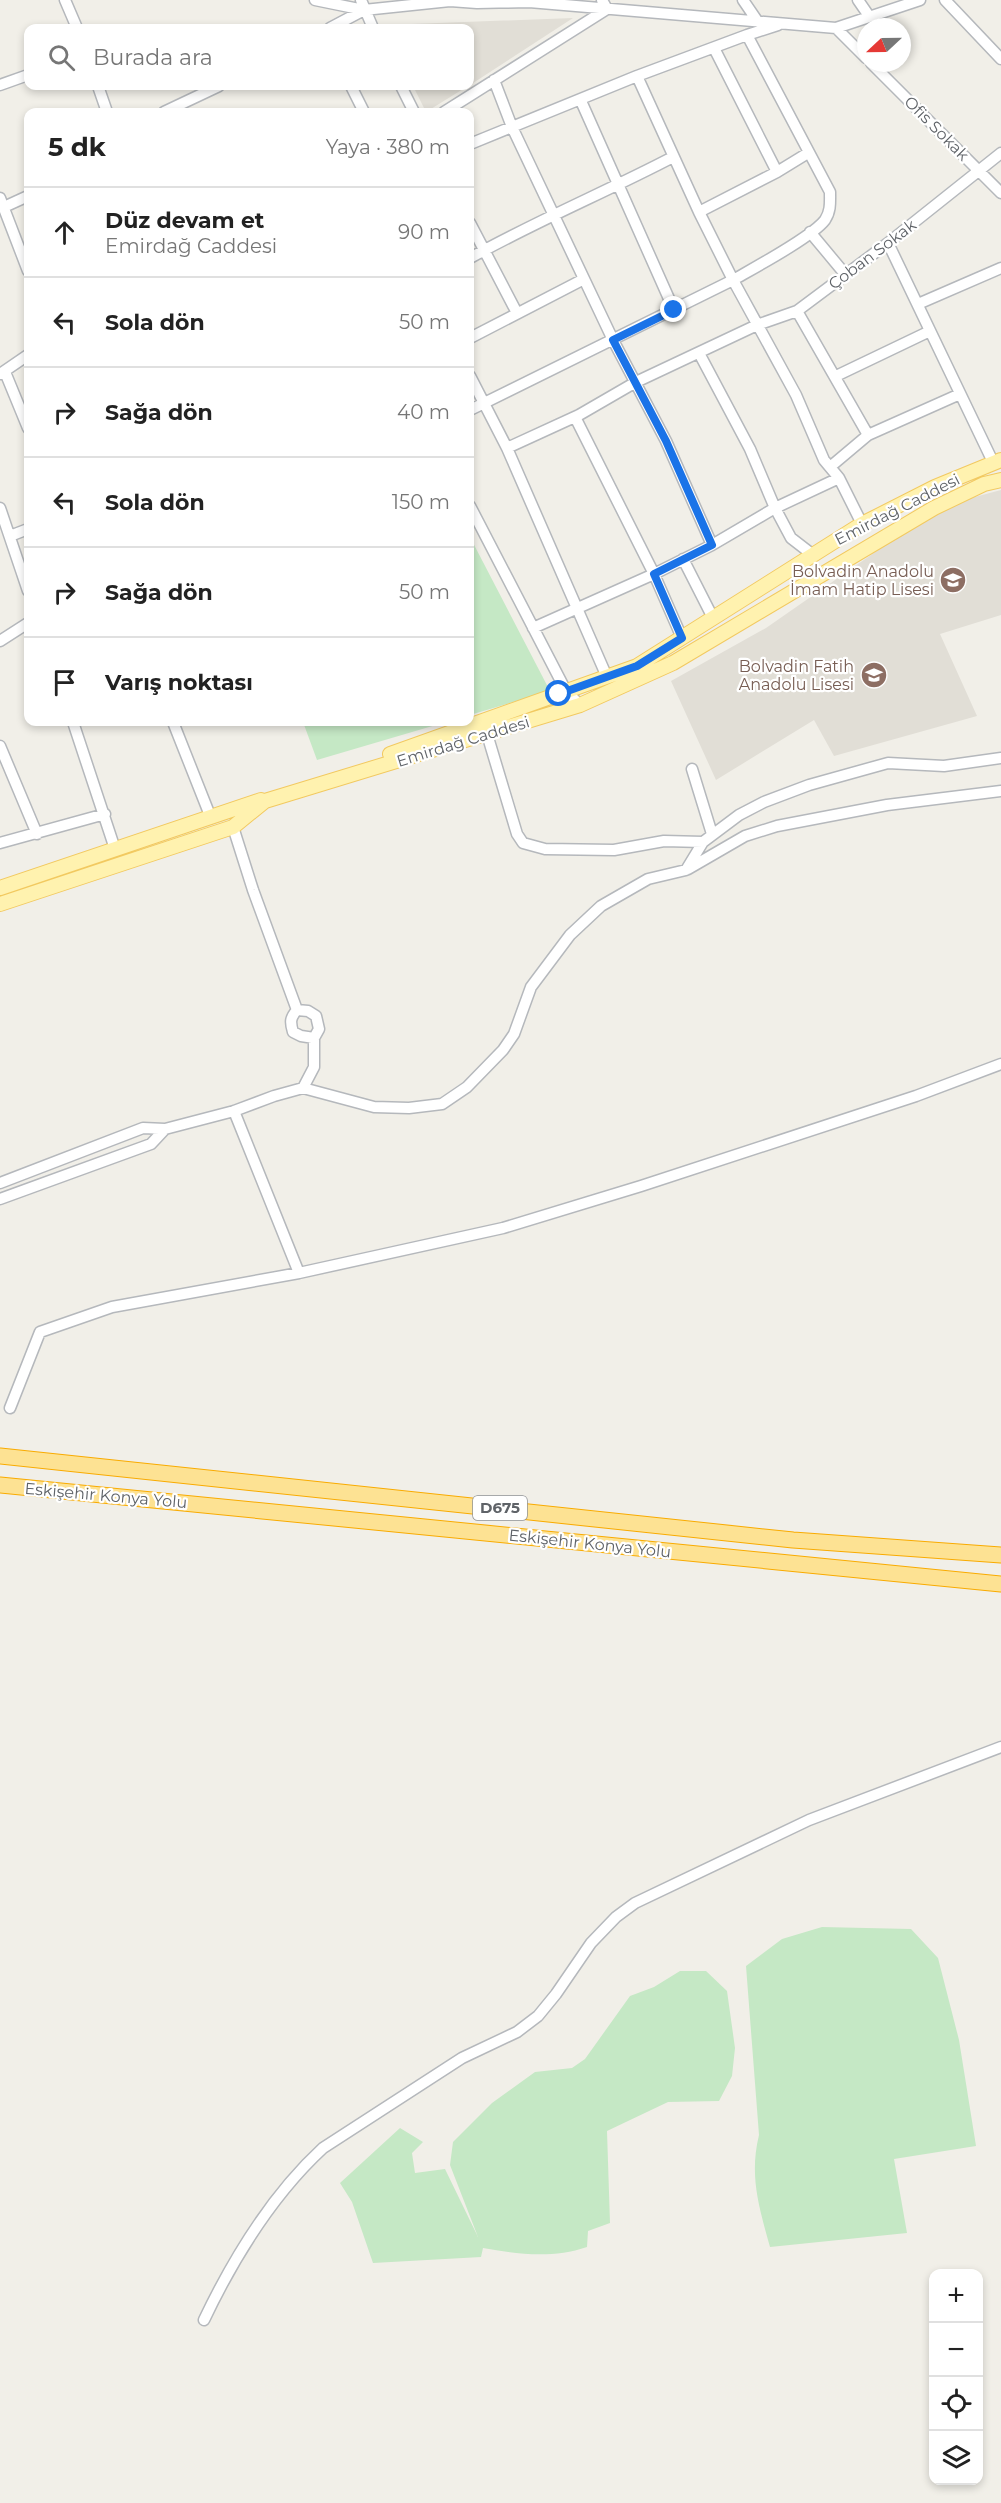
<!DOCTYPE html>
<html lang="tr">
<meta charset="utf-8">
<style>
body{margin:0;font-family:Montserrat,sans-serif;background:#f2f2f2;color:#222}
.controls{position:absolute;right:18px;bottom:18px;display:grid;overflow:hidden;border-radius:12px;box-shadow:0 3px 9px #0003}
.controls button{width:54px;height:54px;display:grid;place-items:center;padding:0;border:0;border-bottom:2px solid #e0e0e0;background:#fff;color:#222;font:30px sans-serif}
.compass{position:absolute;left:857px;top:18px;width:54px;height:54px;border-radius:50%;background:#fff;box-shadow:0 3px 9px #0003;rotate:248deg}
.stop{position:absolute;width:18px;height:18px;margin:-14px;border:4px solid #1a73e8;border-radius:50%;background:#fff}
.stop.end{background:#1a73e8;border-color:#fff;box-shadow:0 2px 6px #0008}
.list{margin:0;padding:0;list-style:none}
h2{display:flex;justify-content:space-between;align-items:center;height:78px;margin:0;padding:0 24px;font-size:26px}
h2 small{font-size:20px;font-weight:400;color:#767676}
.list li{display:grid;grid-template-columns:39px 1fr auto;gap:18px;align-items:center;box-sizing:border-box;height:90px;padding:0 24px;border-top:2px solid #e0e0e0}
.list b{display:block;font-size:22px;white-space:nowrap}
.list p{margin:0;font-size:20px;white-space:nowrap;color:#767676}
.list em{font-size:20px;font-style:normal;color:#767676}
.icon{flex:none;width:33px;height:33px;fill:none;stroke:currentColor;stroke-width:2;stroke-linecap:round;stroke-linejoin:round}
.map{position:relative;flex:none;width:1001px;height:2503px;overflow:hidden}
.search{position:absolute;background:#fff;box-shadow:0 3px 9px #0003;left:24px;top:24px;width:450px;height:66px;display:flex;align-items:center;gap:15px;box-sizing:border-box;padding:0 21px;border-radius:12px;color:#767676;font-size:22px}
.panel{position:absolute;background:#fff;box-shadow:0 3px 9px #0003;left:24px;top:108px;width:450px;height:618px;border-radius:12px}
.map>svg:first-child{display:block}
</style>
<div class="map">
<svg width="1001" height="2503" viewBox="0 0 1001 2503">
<rect width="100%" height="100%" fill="#f1efe8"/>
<path fill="#e1ded6" d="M 573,18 L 470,85 L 470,28 L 386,28 L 385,25 Z
M 413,86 L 468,86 L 426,112 Z
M 1001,490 L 1001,615 L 940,634 L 977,716 L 834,756 L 814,720 L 716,780 L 671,681 L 766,628 L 917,523 L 971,498 Z"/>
<path fill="#c5e8c5" d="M 470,537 L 550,691 L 470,715 Z
M 303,722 L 446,722 L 317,760 Z
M 822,1927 L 911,1929 L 938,1958 L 959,2040 L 976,2146 L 894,2159 L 907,2233 L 770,2247 C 759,2207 749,2176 759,2135 L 746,1966 L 782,1939 Z
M 680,1971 L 706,1971 L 727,1991 L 735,2048 L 732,2076 L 719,2101 L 668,2102 L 607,2131 L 610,2223 L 588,2231 L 587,2247 C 552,2259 517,2254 483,2248 L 481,2257 L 373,2263 L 352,2202 L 340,2183 L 400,2128 L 423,2142 L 412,2153 L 415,2173 L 445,2169 L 478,2237 L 450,2165 L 453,2142 L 492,2103 L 535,2072 L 572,2068 L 585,2059 L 630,1996 L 654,1987 Z"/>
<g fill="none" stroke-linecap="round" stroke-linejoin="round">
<defs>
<path id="minor" d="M 65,0 L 77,28
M 315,0 L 364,10 L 450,1 L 477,3 L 529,2 L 836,28 L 920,0
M 361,0 L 373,28
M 743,0 L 758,22
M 858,0 L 869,16
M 945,0 L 1001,59
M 330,28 L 364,10
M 836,28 L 866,58
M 714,48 L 777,172
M 871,63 L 1001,193
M 637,76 L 699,212 L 733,280 L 796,395 L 824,460 L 839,478 L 862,524
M 494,80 L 512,127 L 613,340 L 666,441 L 712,545
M 0,85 L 28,75
M 98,86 L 107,112
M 351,86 L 364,112
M 401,86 L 414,112
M 581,101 L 674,310
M 164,112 L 219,86
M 444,112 L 607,9 L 602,0
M 470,144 L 637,76 L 747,35 L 778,25
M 0,198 L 28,271
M 4,207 L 28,196
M 699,212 L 777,172 L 808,153
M 470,223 L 517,313
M 810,232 L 845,274
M 888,243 L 993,462
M 470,258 C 536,221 606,192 673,157
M 918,304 L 1001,268
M 797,311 L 868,435
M 470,338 L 584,279
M 699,353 L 750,449 L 775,508 L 791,538 L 813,555
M 5,372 L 28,428
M 0,374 L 28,355
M 470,376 L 507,448 L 607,677
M 836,376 L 930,331
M 470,410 L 733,280 C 754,268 812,237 825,220 C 831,211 830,202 830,192 L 747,35
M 575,417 L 654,574 L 682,638
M 507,448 L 579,415 L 636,382 L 757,325 L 797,311 L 888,243 L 1001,153
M 830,467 L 868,435 L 960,394
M 470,506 L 566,691 L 580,705
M 0,508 L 28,591
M 10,536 L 28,529
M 683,559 L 713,618
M 533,628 L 654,574 L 712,545 L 775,508 L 839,478
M 0,641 L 28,623
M 73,722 L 115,849
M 173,722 L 211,818
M 487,734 L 517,834 L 523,843 L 545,849 L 614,850 L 664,841 L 703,842
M 0,746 L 37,834
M 692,769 L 712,834
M 233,827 L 253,890 L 297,1010 L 308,1011 L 316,1016 L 319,1029 L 314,1038 L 314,1067 L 303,1088
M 0,843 L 105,814
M 688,869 L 745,836 L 777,826 L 887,805 L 1001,791
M 297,1010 C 290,1018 290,1022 293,1032 L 301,1036 L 314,1038
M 234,1111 L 299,1273
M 0,1183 L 143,1128 L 165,1129 L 234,1111 L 274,1096 L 303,1088 L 374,1107 L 409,1108 L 442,1104 L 467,1087 L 503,1050 L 514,1034 L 531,987 L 570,935 L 601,906 L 648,879 L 686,870 L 703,842 L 739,815 L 764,802 L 809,785 L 888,763 L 944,766 L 1001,758
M 0,1199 L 151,1144 L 165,1129
M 10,1408 L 40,1332 L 112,1307 L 299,1273 L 503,1228 L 641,1186 L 916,1096 L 1001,1064
M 204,2320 C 234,2257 271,2196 323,2148 L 462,2058 L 517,2032 L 538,2016 L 556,1994 L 591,1943 L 616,1917 L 635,1903 L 809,1820 L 1001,1747"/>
<path id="major" d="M 390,754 L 637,666 L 862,524 L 935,487 L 1001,460
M 0,888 L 261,800
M 0,904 L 233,827 L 265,801 L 580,705 L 673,663 L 934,508 L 984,484 L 1001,480"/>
<path id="highway" d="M 0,1456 L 793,1540 L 1001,1555
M 0,1485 L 1001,1584"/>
</defs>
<use href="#minor" stroke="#b5b8bc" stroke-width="13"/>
<use href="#major" stroke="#f2c960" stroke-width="16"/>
<use href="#highway" stroke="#f9ab00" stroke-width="17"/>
<use href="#minor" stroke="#fff" stroke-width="10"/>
<use href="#major" stroke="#fff2af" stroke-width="14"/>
<use href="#highway" stroke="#fde293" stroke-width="15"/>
</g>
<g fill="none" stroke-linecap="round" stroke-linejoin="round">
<path stroke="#1a73e8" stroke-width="8" d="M 559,694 L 637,666 L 682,638 L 654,574 L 712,545 L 666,441 L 613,340 L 674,310"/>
</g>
<defs>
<symbol id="school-disc" viewBox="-11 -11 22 22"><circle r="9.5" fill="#8d6e63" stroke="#fff"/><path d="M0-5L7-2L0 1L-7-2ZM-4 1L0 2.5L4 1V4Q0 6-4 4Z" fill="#fff"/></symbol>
</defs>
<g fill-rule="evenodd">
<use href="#school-disc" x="938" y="565" width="30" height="30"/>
<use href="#school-disc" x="859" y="660" width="30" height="30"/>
</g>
<g text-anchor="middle" stroke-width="4.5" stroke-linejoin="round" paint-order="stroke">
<rect fill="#fff" stroke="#8f9295" stroke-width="1.5" x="473" y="1496" width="54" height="24" rx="4.5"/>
<g font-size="15" font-weight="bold" fill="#5f6368">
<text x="500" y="1513">D675</text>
</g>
<g font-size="16" fill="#5f6368" stroke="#fff">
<text transform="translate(937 128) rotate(45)" y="6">Ofis Sokak</text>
<text transform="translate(872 254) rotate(-37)" y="6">Çoban Sokak</text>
<text transform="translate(897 509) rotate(-27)" y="6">Emirdağ Caddesi</text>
<text transform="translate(463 741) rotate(-17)" y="6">Emirdağ Caddesi</text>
<text transform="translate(106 1495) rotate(5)" y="6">Eskişehir Konya Yolu</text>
<text transform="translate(590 1543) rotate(6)" y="6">Eskişehir Konya Yolu</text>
</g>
<g font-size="16" fill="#785e54" stroke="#fff" text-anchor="end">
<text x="934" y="577">Bolvadin Anadolu<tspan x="934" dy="18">İmam Hatip Lisesi</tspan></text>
<text x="854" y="672">Bolvadin Fatih<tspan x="854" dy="18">Anadolu Lisesi</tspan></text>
</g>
</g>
</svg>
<div class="controls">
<button>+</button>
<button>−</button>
<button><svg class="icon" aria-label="locate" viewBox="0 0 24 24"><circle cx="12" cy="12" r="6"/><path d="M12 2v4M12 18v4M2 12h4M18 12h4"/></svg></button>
<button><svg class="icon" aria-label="layers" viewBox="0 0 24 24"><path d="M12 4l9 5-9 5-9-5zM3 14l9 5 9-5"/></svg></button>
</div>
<svg class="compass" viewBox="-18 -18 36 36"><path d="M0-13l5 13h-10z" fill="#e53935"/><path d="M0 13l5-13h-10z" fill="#767676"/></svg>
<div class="stop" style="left:559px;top:694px"></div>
<div class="stop end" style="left:674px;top:310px"></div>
<div class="search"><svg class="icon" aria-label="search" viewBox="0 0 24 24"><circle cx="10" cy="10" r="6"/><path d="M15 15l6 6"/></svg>Burada ara</div>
<section class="panel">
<h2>5 dk<small>Yaya · 380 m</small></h2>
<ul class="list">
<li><svg class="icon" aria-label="ahead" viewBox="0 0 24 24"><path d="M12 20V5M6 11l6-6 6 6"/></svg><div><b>Düz devam et</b><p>Emirdağ Caddesi</p></div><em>90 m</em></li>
<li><svg class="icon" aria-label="left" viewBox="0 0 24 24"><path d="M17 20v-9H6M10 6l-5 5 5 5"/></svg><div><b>Sola dön</b></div><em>50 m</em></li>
<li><svg class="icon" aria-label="right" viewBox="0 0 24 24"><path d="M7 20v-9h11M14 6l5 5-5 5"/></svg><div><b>Sağa dön</b></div><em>40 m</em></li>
<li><svg class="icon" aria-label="left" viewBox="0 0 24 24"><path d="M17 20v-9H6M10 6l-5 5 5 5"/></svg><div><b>Sola dön</b></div><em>150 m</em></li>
<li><svg class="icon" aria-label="right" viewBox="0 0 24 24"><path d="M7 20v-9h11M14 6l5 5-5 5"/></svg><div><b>Sağa dön</b></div><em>50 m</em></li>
<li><svg class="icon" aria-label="arrive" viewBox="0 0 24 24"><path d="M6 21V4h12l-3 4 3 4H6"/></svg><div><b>Varış noktası</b></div></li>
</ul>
</section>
</div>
